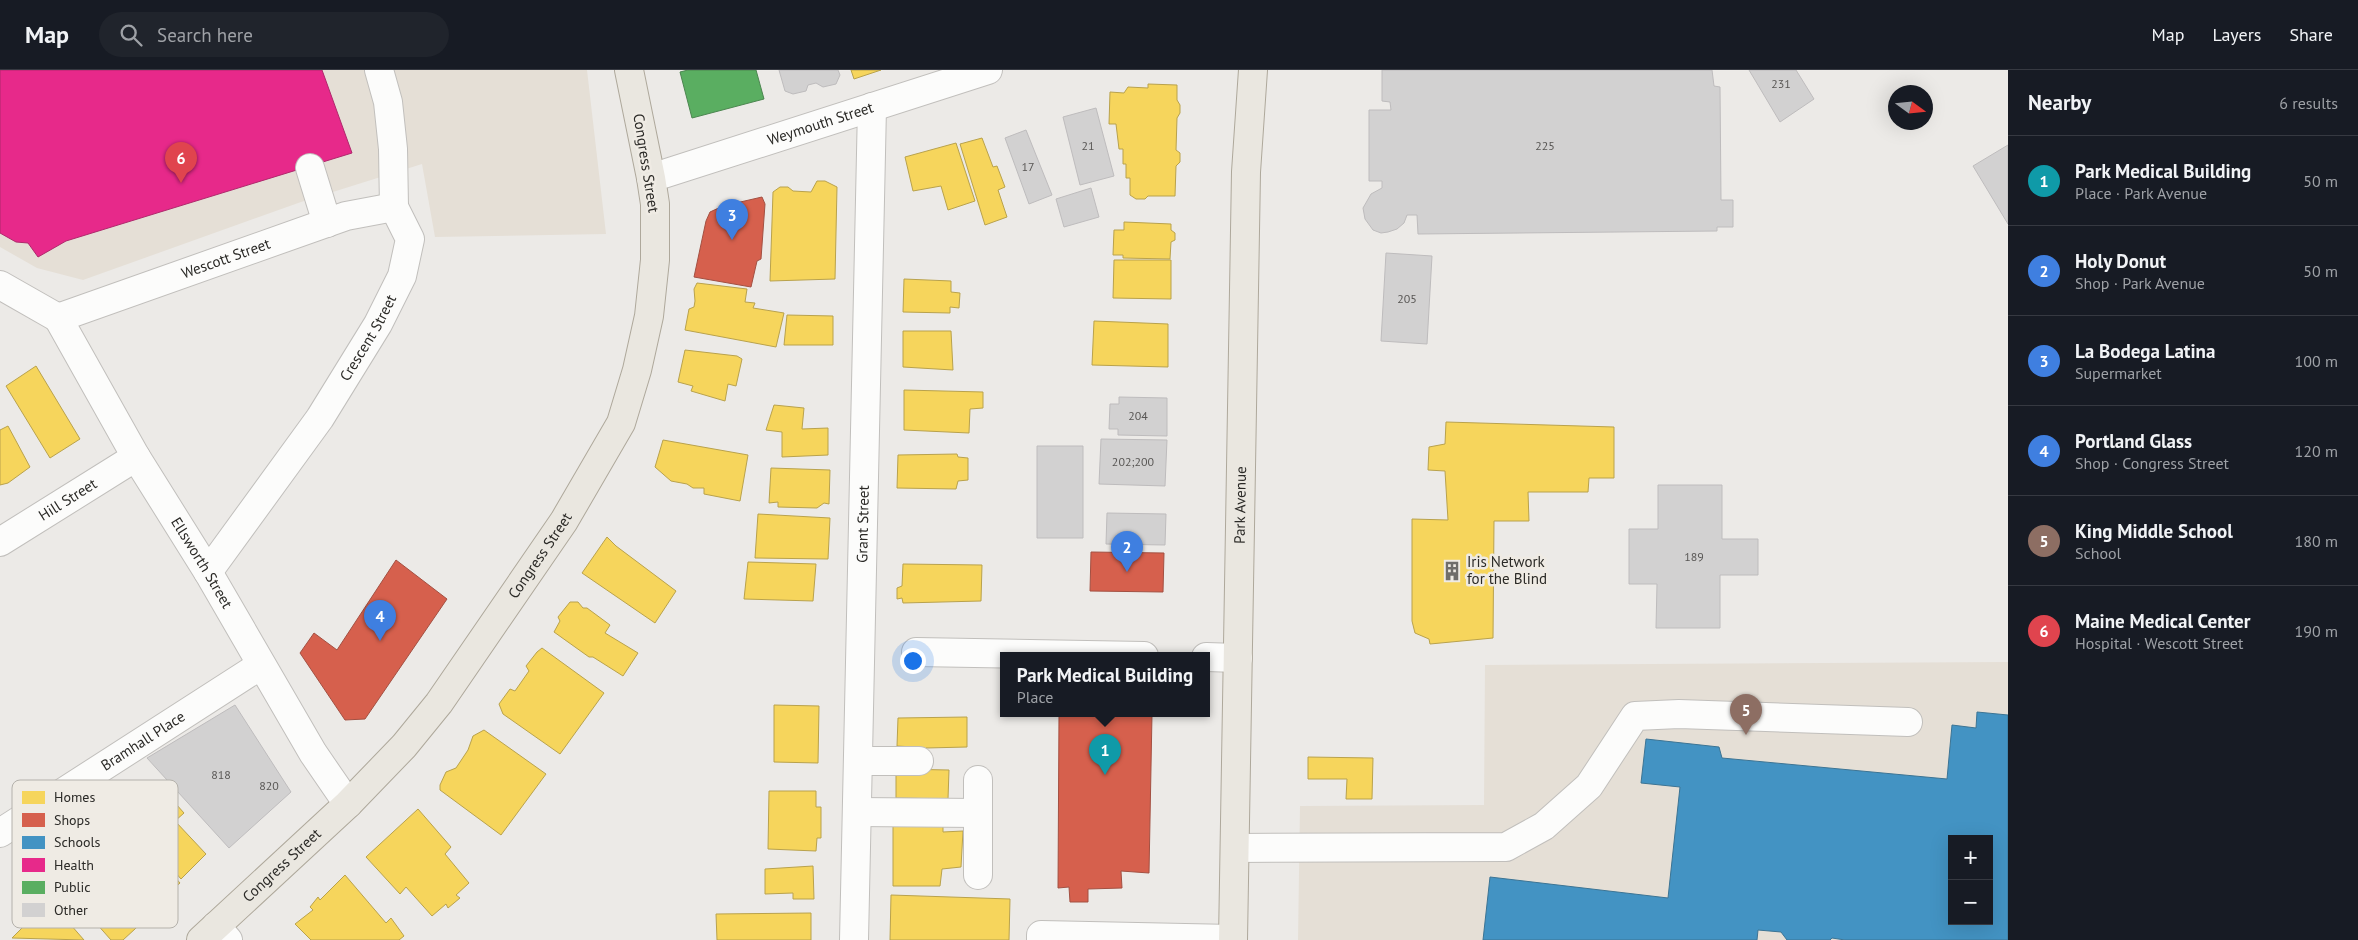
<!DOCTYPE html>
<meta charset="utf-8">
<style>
body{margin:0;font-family:"PT Sans",sans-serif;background:#20242c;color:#f1f3f6}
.controls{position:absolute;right:15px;bottom:15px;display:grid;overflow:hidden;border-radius:0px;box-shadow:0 5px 20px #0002}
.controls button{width:45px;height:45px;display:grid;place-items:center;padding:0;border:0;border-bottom:1px solid #363941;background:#171b24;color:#f1f3f6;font:25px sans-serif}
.compass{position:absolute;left:1888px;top:15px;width:45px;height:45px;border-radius:50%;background:#171b24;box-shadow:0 5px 20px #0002;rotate:105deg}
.you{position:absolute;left:912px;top:590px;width:18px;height:18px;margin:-12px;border:4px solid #fff;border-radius:50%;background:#1a73e8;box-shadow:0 0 0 8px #1a73e833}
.badge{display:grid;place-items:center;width:32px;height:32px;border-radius:50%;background:#6f6d6a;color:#fff;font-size:16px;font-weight:700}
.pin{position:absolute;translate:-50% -41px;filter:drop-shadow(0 1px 2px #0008)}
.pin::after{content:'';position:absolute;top:26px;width:18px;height:15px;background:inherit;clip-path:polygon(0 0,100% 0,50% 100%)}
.popup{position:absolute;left:1000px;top:582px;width:210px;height:65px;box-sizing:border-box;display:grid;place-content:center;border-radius:0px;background:#171b24;filter:drop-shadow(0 1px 4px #0005);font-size:16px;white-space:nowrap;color:#9ea1a6}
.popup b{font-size:19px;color:#f1f3f6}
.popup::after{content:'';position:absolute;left:50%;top:100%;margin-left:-10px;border:10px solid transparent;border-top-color:#171b24}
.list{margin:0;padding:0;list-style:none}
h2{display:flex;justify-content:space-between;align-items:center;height:65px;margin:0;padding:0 20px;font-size:21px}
h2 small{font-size:16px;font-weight:400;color:#9ea1a6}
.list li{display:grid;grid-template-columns:32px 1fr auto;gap:15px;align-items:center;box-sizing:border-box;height:90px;padding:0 20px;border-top:1px solid #363941}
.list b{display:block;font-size:19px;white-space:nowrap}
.list p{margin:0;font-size:16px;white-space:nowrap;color:#9ea1a6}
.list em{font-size:16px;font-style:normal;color:#9ea1a6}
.icon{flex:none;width:28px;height:28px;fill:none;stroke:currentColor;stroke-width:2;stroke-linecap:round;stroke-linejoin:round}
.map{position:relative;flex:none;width:2008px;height:870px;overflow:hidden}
header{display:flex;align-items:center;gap:30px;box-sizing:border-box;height:70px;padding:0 25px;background:#171b24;border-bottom:1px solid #363941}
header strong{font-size:24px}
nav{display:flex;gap:28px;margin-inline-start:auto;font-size:18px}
.search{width:350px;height:45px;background:#20242c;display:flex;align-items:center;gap:12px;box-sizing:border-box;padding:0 18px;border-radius:28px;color:#9ea1a6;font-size:19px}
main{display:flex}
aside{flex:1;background:#171b24}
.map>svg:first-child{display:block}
</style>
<header>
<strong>Map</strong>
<div class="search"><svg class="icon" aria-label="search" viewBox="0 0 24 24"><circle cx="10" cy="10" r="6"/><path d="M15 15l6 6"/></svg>Search here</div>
<nav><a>Map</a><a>Layers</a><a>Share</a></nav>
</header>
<main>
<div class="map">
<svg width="2008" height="870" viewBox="0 0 2008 870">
<rect width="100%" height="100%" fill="#eceae7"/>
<path fill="#e5dfd6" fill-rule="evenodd" d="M 0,0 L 587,0 L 606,164 L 435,167 L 422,94 L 301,132 L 83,210 L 37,198 L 0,177 Z
M 2008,592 L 2008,870 L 1298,870 L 1300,736 L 1484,735 L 1485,595 ZM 1952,769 L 1989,769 L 1989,851 L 1952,851 Z"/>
<path fill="#f6d55c" stroke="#b9a24c" d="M 851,0 L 881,0 L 854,9 Z
M 1148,14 L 1177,15 L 1177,30 L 1180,35 L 1180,43 L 1177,48 L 1176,80 L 1180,83 L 1180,92 L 1176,96 L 1175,126 L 1148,126 L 1145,129 L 1136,129 L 1130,125 L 1130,108 L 1126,108 L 1126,94 L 1123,94 L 1123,79 L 1119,79 L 1116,54 L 1109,54 L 1110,22 L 1124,23 L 1128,17 L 1148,18 Z
M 982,68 L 993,97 L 997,96 L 1005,117 L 998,120 L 1007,147 L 985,155 L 960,74 Z
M 956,73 L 975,131 L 948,140 L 941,116 L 913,121 L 905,87 Z
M 817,111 L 825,111 L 837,117 L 835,209 L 770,211 L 773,122 L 780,117 L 788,117 L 793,121 L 811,122 Z
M 1124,152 L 1171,154 L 1171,160 L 1175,163 L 1175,170 L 1171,172 L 1170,189 L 1123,188 L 1123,185 L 1113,185 L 1114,160 L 1124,160 Z
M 1114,190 L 1171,190 L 1171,229 L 1113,228 Z
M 904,209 L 951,211 L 951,222 L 960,223 L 959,238 L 950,237 L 950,243 L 903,242 Z
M 697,213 L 747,219 L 745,232 L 755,233 L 753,238 L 784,243 L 776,277 L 685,260 L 689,239 L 694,237 L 695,231 L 694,219 Z
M 787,245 L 833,246 L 833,275 L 784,275 Z
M 1094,251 L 1168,254 L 1168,297 L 1092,295 Z
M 903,261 L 951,261 L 953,300 L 903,297 Z
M 685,280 L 737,286 L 742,289 L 736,316 L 728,314 L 725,331 L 691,321 L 693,316 L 678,312 Z
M 36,296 L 80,369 L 50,388 L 6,316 Z
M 904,320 L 983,322 L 983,338 L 970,339 L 969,363 L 904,360 Z
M 774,335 L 804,338 L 802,359 L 828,358 L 828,385 L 782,387 L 782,362 L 766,360 Z
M 1446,352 L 1614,357 L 1614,408 L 1589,408 L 1588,422 L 1528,422 L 1529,451 L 1494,451 L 1493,568 L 1430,574 L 1429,569 L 1415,563 L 1412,551 L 1412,449 L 1448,450 L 1445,401 L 1428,400 L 1429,377 L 1445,374 Z
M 8,356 L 30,397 L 8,413 L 0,415 L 0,360 Z
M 663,370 L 748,385 L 740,431 L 704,424 L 704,418 L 693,418 L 687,414 L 671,411 L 655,397 Z
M 957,384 L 958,387 L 968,388 L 968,410 L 958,411 L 956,419 L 897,418 L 898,385 Z
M 771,398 L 830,400 L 829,434 L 824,433 L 817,438 L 778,437 L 778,432 L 769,433 Z
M 758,444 L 830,448 L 828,489 L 755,488 Z
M 607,467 L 616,476 L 676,521 L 655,553 L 582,503 Z
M 748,492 L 816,494 L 813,531 L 744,529 Z
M 903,494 L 982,495 L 981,531 L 903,533 L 902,528 L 897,529 L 897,518 L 902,516 Z
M 570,532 L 578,532 L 583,538 L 587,538 L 610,555 L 605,563 L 638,583 L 623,606 L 593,587 L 589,587 L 554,562 L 560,551 L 558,547 Z
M 542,578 L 604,623 L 560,684 L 503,644 L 499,634 L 510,619 L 515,621 L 529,601 L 526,596 L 537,582 Z
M 774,635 L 819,636 L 818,693 L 774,692 Z
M 967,647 L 967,677 L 926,678 L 927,686 L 913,686 L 913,677 L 897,676 L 898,648 Z
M 484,660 L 546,704 L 501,765 L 440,720 L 440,715 L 446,702 L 456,698 L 468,680 L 473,666 Z
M 1308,687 L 1373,688 L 1372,729 L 1346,729 L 1347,709 L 1308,709 Z
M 896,699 L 949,700 L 948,729 L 896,728 Z
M 769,721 L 816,721 L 816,737 L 821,737 L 821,768 L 817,768 L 816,781 L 768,779 Z
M 168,725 L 184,743 L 175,751 L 206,784 L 181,809 L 133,754 L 148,739 L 151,742 Z
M 119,739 L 130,752 L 128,754 L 180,813 L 159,832 L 105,771 L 102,775 L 84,753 L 97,743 L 106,752 Z
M 418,739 L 451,777 L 445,784 L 469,813 L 456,825 L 460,828 L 448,838 L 446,834 L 432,846 L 406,817 L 400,824 L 366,787 Z
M 893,752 L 943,753 L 943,762 L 963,761 L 961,797 L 942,799 L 940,816 L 893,816 Z
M 85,781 L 103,798 L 109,793 L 138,825 L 133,830 L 148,847 L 123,870 L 111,870 L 57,809 Z
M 813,796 L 814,829 L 793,829 L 793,823 L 765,824 L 765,799 Z
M 345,805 L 386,853 L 391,848 L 404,866 L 399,870 L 311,870 L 295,854 L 313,840 L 310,837 L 318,827 L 320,830 Z
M 891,825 L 1010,829 L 1009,870 L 890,870 Z
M 57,839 L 84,870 L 12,868 L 30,850 L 38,858 Z
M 811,843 L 811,870 L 717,870 L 716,844 Z"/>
<path fill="#d6604d" stroke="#a35042" d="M 762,127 L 765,134 L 761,189 L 757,191 L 751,217 L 694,207 L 706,151 L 710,142 L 723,136 Z
M 1091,482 L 1164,483 L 1163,522 L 1090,521 Z
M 396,490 L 447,529 L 365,649 L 345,650 L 300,583 L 314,563 L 337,580 Z
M 1059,644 L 1152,644 L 1149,803 L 1121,801 L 1122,818 L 1088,819 L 1088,832 L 1070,832 L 1069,817 L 1058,818 Z"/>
<path fill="#4393c3" stroke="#3c7494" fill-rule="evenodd" d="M 1977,642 L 2008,645 L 2008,870 L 1845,870 L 1832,868 L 1830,870 L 1787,870 L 1781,862 L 1758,860 L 1757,870 L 1483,870 L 1490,807 L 1668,828 L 1680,717 L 1641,713 L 1646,669 L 1719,677 L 1722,688 L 1947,709 L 1952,655 L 1976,658 ZM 1952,769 L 1989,769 L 1989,851 L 1952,851 Z"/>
<path fill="#e7298a" stroke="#af296c" d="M 0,0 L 322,0 L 352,83 L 66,171 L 38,187 L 28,173 L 16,172 L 0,163 Z"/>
<path fill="#5aae61" stroke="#4c8650" d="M 688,0 L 756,0 L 764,29 L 692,48 L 680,2 Z"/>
<path fill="#d2d1d1" stroke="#bebcbd" d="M 779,0 L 838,0 L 840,5 L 836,14 L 823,17 L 816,13 L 808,15 L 806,21 L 793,24 L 785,21 Z
M 1382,0 L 1712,0 L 1714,16 L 1720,17 L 1721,130 L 1733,130 L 1733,157 L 1717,157 L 1717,161 L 1418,164 L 1417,145 L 1407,145 L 1404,153 L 1397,159 L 1388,162 L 1381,163 L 1373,160 L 1365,149 L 1363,138 L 1371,124 L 1382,118 L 1382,111 L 1369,111 L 1369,40 L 1391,40 L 1390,32 L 1382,31 Z
M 1749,0 L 1796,0 L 1814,29 L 1780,52 Z
M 1096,38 L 1114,106 L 1080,115 L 1063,47 Z
M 1026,60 L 1052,125 L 1029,134 L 1005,68 Z
M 2008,75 L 2008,154 L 1973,96 Z
M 1091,118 L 1099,147 L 1064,157 L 1056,129 Z
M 1386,183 L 1432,186 L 1427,274 L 1381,271 Z
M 1119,327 L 1167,328 L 1167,366 L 1118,365 L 1118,359 L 1109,359 L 1110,334 L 1119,334 Z
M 1101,369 L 1167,370 L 1165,416 L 1099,414 Z
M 1037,376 L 1083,376 L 1083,468 L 1037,468 Z
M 1658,415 L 1722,415 L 1722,469 L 1758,469 L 1758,505 L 1720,505 L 1720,558 L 1656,558 L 1657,514 L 1629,514 L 1629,459 L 1658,459 Z
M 1107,443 L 1166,444 L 1165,475 L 1106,474 Z
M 235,635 L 291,722 L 229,778 L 147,688 Z"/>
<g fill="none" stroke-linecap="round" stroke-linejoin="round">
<defs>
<g id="minor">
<path d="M 310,98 L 327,153"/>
<path id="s1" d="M 651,108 L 988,0"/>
<path d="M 0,215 L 58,248"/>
<path id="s2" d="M 58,248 L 136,387 L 208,502 L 313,683 L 348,734"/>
<path id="s3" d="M 58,248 L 346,146 L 394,137"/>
<path id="s4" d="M 0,472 L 136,387"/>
<path id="s5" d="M 208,502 L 320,348 L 378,254 L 402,206 L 410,169 L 394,137 L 393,79 L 388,32 L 379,0"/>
<path d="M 916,582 L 1144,586"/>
<path d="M 1206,587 L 1238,588"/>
<path d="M 858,691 L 919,691"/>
<path d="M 857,742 L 978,743"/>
<path id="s6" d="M 0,763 L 261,595"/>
<path d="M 1235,778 L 1506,777 L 1544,756 L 1589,716 L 1635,646 L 1679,644 L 1908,652"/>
<path d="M 978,805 L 978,710"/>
<path d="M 216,856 L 228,870"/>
<path id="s7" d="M 854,870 L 872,37"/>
<path d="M 1041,870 L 1041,865 L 1233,869"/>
</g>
<g id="major">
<path id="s8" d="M 201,870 L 348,734 L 404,676 L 439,633 L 564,451 L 621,353 L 637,300 L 649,246 L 655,190 L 655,134 L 651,108 L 629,0"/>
<path id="s9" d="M 1233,870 L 1246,102 L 1253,0"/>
</g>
</defs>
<use href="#minor" stroke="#c1bfbc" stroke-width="30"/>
<use href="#major" stroke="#aea89b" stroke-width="30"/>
<use href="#minor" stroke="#fcfcfb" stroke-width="28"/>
<use href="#major" stroke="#eae7e0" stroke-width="28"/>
</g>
<defs>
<symbol id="building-bare" viewBox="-9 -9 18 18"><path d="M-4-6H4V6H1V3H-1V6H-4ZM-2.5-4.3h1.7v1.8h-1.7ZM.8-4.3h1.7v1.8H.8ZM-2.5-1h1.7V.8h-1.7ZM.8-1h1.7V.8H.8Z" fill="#6f6d6a" stroke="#efebe4" stroke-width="2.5" paint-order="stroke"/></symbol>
</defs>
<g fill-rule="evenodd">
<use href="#building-bare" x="1438" y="487" width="28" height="28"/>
</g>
<g text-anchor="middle" stroke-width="5" stroke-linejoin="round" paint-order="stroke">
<g font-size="12" fill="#585654">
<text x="1781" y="18">231</text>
<text x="1088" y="80">21</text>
<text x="1545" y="80">225</text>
<text x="1028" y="101">17</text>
<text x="1407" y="233">205</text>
<text x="1138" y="350">204</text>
<text x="1133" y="396">202;200</text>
<text x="1694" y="491">189</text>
<text x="221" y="709">818</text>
<text x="269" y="720">820</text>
</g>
<g font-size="15" fill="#2b2a27" stroke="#efebe4">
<text dy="5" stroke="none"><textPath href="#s1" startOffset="178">Weymouth Street</textPath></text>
<text transform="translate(646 93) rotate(81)" y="5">Congress Street</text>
<text dy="5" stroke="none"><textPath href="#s3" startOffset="178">Wescott Street</textPath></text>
<text dy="5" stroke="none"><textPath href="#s5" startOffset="284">Crescent Street</textPath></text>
<text dy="5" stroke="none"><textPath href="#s4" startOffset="80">Hill Street</textPath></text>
<text dy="5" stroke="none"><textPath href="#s9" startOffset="435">Park Avenue</textPath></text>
<text dy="5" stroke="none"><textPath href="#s7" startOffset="416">Grant Street</textPath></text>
<text dy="5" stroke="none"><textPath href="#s8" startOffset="515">Congress Street</textPath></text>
<text dy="5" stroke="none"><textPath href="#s2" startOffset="284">Ellsworth Street</textPath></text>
<text dy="5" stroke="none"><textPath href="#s6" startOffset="170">Bramhall Place</textPath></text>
<text dy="5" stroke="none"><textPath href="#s8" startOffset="110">Congress Street</textPath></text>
</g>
<g font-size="15" fill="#2b2a27" stroke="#efebe4" text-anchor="start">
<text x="1467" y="497">Iris Network<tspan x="1467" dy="17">for the Blind</tspan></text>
</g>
</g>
<rect x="12" y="710" width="166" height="148" rx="8" fill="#efebe4" stroke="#b4b1ab" stroke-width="1"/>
<rect x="22" y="721" width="23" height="13" fill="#f6d55c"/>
<rect x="22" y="743" width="23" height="14" fill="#d6604d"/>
<rect x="22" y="766" width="23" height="13" fill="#4393c3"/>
<rect x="22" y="788" width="23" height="14" fill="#e7298a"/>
<rect x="22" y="811" width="23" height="13" fill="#5aae61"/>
<rect x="22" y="833" width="23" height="14" fill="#d2d1d1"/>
<g font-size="14" fill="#2b2a27">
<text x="54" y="732">Homes</text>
<text x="54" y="755">Shops</text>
<text x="54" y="777">Schools</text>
<text x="54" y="800">Health</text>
<text x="54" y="822">Public</text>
<text x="54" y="845">Other</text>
</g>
</svg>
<div class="controls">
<button>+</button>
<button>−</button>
</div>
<svg class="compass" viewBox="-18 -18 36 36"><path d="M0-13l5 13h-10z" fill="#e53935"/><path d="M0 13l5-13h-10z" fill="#9ea1a6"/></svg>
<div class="you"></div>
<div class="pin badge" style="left:1105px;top:705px;background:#0f9aa8">1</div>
<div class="popup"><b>Park Medical Building</b>Place</div>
<div class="pin badge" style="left:1127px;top:502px;background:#3f7fe0">2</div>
<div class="pin badge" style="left:732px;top:170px;background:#3f7fe0">3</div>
<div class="pin badge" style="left:380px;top:571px;background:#3f7fe0">4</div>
<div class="pin badge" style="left:1746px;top:665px;background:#8d6e63">5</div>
<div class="pin badge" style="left:181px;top:113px;background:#e0444e">6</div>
</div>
<aside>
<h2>Nearby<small>6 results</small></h2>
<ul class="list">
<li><span class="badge" style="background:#0f9aa8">1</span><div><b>Park Medical Building</b><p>Place · Park Avenue</p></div><em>50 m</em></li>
<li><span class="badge" style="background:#3f7fe0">2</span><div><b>Holy Donut</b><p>Shop · Park Avenue</p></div><em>50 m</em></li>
<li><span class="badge" style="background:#3f7fe0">3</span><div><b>La Bodega Latina</b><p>Supermarket</p></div><em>100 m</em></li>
<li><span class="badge" style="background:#3f7fe0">4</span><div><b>Portland Glass</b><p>Shop · Congress Street</p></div><em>120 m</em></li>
<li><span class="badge" style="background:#8d6e63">5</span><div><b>King Middle School</b><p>School</p></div><em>180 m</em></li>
<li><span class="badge" style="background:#e0444e">6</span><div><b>Maine Medical Center</b><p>Hospital · Wescott Street</p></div><em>190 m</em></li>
</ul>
</aside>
</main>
